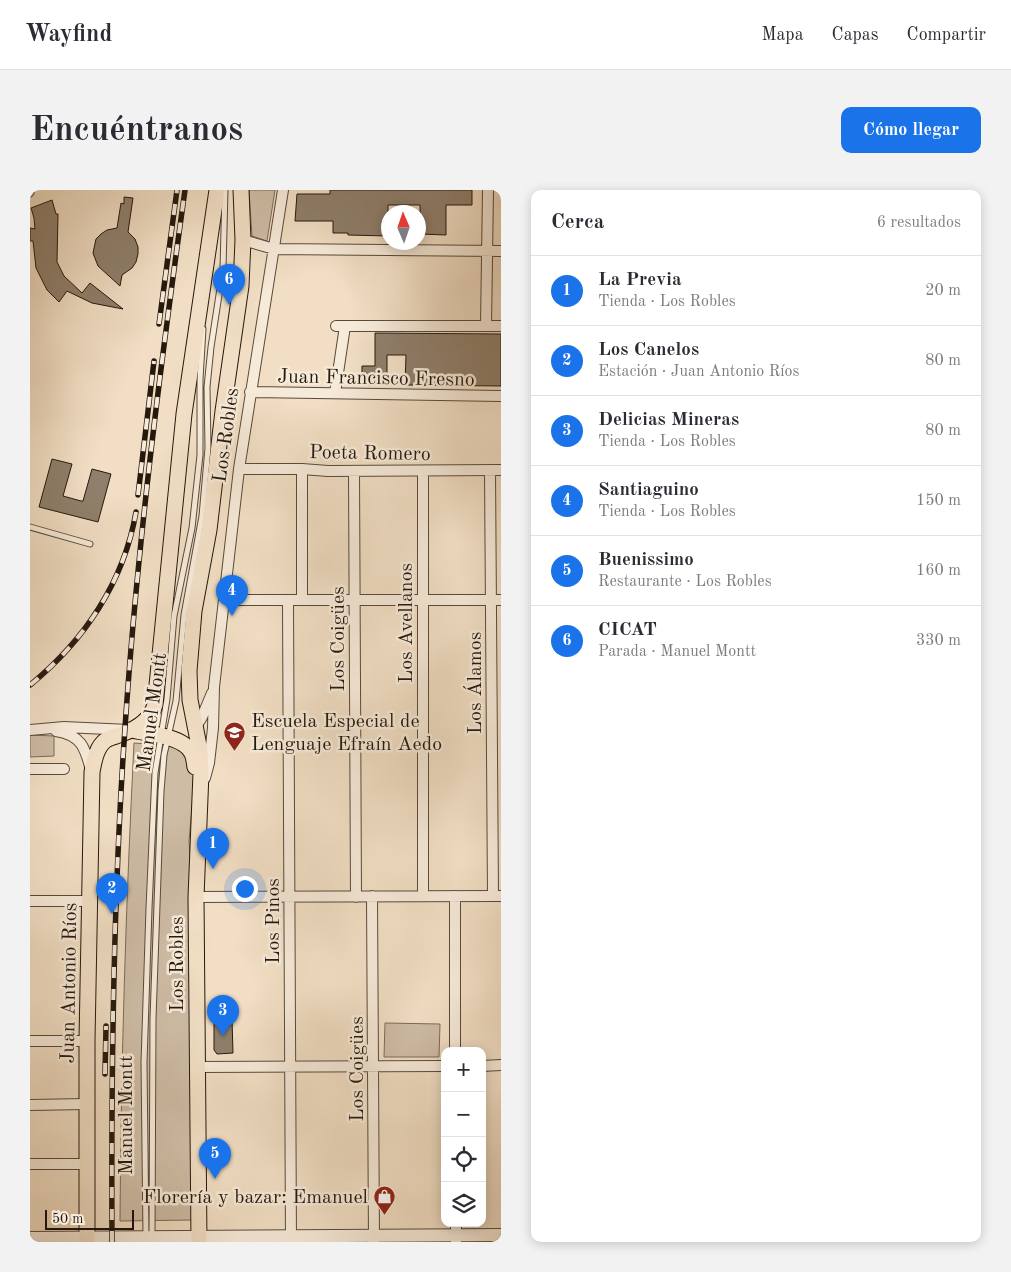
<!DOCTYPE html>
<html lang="es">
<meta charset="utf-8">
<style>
body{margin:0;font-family:"Old Standard TT",serif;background:#f2f2f3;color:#2b2b33}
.controls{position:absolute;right:15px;bottom:15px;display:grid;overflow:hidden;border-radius:10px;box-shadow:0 2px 12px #0003}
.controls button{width:45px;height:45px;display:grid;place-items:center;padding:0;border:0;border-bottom:1px solid #e1e1e2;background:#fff;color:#2b2b33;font:25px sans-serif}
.compass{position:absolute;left:351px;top:15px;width:45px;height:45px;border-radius:50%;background:#fff;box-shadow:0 2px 12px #0003;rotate:358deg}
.scale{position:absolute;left:15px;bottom:12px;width:89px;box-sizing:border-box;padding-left:5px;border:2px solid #25180d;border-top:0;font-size:14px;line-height:18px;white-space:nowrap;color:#25180d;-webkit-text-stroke:4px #f6ead9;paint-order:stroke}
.you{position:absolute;left:214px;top:698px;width:18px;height:18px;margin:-12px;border:4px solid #fff;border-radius:50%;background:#1a73e8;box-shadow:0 0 0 8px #1a73e833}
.badge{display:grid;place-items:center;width:32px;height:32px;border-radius:50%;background:#1a73e8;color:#fff;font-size:16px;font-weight:700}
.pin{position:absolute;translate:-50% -41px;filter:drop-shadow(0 1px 2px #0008)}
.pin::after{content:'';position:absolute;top:26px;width:18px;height:15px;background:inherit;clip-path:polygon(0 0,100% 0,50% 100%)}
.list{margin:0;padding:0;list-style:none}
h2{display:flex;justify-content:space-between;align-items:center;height:65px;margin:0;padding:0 20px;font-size:21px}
h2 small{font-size:16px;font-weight:400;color:#7c7c81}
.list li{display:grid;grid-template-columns:32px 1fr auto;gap:15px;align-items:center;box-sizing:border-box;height:70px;padding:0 20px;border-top:1px solid #e1e1e2}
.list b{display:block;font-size:19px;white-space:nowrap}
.list p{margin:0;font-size:16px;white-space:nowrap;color:#7c7c81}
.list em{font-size:16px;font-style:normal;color:#7c7c81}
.icon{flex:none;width:28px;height:28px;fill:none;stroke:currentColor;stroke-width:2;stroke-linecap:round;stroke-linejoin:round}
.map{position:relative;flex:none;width:471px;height:1052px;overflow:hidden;border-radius:10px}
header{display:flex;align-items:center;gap:30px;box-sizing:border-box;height:70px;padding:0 25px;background:#fff;border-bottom:1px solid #e1e1e2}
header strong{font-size:24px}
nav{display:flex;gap:28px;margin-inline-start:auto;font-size:18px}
.intro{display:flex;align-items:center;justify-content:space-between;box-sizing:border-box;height:120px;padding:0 30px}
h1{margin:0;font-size:35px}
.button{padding:12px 22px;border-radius:10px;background:#1a73e8;color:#fff;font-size:18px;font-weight:700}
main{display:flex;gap:30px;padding:0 30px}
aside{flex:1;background:#fff;border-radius:10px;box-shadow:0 2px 12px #0003}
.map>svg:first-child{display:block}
</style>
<header>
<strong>Wayfind</strong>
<nav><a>Mapa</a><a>Capas</a><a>Compartir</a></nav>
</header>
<div class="intro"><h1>Encuéntranos</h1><a class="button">Cómo llegar</a></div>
<main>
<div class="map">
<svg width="471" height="1052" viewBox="0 0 471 1052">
<rect width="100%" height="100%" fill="#f1dec4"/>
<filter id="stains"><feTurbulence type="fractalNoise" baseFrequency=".004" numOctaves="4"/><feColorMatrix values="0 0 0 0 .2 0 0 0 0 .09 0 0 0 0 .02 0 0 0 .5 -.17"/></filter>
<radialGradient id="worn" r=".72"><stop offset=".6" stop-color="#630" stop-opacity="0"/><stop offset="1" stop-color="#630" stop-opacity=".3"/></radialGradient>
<path fill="#cebca5" stroke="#7a6a59" d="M 219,0 L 245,0 L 237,51 L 222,46 Z
M 0,545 L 24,546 L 24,566 L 0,567 Z
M 104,553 L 135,555 L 158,562 L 164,573 L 163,605 L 159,651 L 162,697 L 162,1030 L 90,1031 C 91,871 96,712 104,553 Z
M 355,833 L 410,834 L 409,867 L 354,867 Z"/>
<path fill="#8f7f6c" stroke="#25180d" d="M 300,0 L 442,0 L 442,15 L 416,15 L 416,45 L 390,44 L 390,15 L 358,15 L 358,46 L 318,45 L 318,43 L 303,43 L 303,31 L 265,31 L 267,4 L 300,4 Z
M 94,7 L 103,8 L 98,42 L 105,49 L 108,57 L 108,64 L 106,72 L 102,78 L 92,85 L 90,96 L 68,76 L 63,63 L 66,49 L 71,44 L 77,40 L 87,38 L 91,13 L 94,14 Z
M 22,10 L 26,24 L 28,24 L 27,72 L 34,86 L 52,103 L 60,93 L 93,119 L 62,113 L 37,101 L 29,112 L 17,100 L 6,78 L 3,51 L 0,51 L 0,38 L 5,39 L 4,28 L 1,18 Z
M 345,143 L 471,144 L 471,196 L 375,195 L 376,165 L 357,165 L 357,195 L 332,195 L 332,176 L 345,176 Z
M 22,269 L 42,274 L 33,306 L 51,311 L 53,311 L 62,279 L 81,284 L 68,332 L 9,317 Z
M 189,829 L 202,829 L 203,863 L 187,864 L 184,860 L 184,833 Z"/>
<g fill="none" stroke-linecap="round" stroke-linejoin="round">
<defs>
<path id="service" d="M 0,4 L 1,3
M 0,337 L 60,354
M 116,1047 L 114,873 L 119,718 L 125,583 L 137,509 L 144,426 L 162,338 L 170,265 L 170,189 L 173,139
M 122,1047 L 123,829 L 131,601 L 134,565 L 146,511 L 154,425 L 172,326 L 178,258 L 177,197 L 181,157 L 193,79 L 195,0"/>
<path id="minor" d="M 213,50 L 244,59 L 471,61
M 306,136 L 471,136
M 456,136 L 458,0
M 220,202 L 471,206
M 305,203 L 315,136
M 209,279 L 272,279 L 298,281 L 471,280
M 272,279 L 272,410
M 460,280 L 463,706
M 324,281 L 326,707
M 393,281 L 393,706
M 194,410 L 471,410
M 258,411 L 261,1052
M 165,538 L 172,527 L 182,503
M 0,540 L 34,537 L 99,540
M 26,541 C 51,545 55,557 61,580
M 0,579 L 34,579
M 175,588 L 179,573 L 183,538 L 184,497 L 209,279 L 253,0
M 342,706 L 344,1052
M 425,706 L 425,861
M 166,707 L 471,706
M 0,711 L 59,711
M 0,851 L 57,851
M 452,876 L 471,875
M 167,877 L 415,876
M 0,915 L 56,914
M 0,974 L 56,974
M 426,1033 L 426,1052"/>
<path id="tertiary" d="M 0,1048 L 471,1045"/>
<path id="primary" d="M 100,540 C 116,543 153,546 161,562 C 164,566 164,572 165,577
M 57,1052 L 57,851 L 62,582 C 64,572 66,557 76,550 C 81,547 88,546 94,543 C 108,538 120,530 125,515 L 154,224 L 187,0
M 169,1052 L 166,707 L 171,583 L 170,561 L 160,510 L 159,481 L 164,421 L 179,340 L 193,221 L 211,96 L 213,50 L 211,0"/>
</defs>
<use href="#service" stroke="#584a3b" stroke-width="7"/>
<use href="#minor" stroke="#584a3b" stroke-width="12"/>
<use href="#tertiary" stroke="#584a3b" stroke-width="14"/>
<use href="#primary" stroke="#25180d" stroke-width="17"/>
<use href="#service" stroke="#f6ead9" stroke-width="5"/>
<use href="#minor" stroke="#f6ead9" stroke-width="10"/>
<use href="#tertiary" stroke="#f6ead9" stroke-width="12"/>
<use href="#primary" stroke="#f1dec4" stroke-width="15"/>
<defs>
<path id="rail" d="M 129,134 L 147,0
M 108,305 L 124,171
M 0,495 C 54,451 94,392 106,322
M 75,884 L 76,836
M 82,1052 C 81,881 83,709 95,538 C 107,358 130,179 155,0"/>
</defs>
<use href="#rail" stroke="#25180d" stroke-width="5.5"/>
<use href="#rail" stroke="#f6ead9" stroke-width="4" stroke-dasharray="11" stroke-linecap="butt"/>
</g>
<defs>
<symbol id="school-pin" viewBox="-11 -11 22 30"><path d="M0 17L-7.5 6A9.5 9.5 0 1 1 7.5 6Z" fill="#8f2418" stroke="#f6ead9"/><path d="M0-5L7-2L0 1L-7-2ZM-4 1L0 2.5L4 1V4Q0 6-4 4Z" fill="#fff"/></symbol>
<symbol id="shop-pin" viewBox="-11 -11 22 30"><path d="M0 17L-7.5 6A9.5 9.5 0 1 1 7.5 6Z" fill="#8f2418" stroke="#f6ead9"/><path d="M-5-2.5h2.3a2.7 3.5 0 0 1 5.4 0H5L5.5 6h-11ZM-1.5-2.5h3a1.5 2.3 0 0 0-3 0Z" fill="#fff"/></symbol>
</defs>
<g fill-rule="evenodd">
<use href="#school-pin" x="192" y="530" width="25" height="34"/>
<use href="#shop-pin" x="342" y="994" width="25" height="34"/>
</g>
<g text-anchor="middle" stroke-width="5" stroke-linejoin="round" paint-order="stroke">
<g font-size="20" fill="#25180d" stroke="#f6ead9">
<text transform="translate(346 187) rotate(1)" y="7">Juan Francisco Fresno</text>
<text transform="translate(195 245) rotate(-82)" y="7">Los Robles</text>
<text transform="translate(340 262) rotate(1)" y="7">Poeta Romero</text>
<text transform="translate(375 433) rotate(-90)" y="7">Los Avellanos</text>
<text transform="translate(307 449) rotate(-90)" y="7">Los Coigües</text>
<text transform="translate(444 493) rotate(-90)" y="7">Los Álamos</text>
<text transform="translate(121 522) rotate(-82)" y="7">Manuel Montt</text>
<text transform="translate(242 731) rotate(-90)" y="7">Los Pinos</text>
<text transform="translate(146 774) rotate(-90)" y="7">Los Robles</text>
<text transform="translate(38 793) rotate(-89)" y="7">Juan Antonio Ríos</text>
<text transform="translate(326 879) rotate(-90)" y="7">Los Coigües</text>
<text transform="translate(95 925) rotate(-90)" y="7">Manuel Montt</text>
</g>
<g font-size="20" fill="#25180d" stroke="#f6ead9" text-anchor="start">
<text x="221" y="537">Escuela Especial de<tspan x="221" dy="23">Lenguaje Efraín Aedo</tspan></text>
<text x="338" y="1013" text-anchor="end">Florería y bazar: Emanuel</text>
</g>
</g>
<rect width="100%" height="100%" filter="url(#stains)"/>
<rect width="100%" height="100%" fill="url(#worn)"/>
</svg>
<div class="controls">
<button>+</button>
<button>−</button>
<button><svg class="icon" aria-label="locate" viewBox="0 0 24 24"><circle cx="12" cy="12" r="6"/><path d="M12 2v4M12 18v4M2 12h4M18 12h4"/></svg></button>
<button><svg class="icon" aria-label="layers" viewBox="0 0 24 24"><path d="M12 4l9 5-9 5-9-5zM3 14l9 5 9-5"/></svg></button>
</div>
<svg class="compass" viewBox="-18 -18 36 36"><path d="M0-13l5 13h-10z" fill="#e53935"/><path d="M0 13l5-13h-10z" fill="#7c7c81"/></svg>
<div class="scale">50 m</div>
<div class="you"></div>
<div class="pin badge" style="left:183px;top:679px">1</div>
<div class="pin badge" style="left:82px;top:724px">2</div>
<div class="pin badge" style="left:193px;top:846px">3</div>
<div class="pin badge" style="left:202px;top:426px">4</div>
<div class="pin badge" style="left:185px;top:989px">5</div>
<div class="pin badge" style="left:199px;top:115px">6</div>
</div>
<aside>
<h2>Cerca<small>6 resultados</small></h2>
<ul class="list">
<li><span class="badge">1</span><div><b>La Previa</b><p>Tienda · Los Robles</p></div><em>20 m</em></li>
<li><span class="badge">2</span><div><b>Los Canelos</b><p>Estación · Juan Antonio Ríos</p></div><em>80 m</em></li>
<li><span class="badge">3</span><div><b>Delicias Mineras</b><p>Tienda · Los Robles</p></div><em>80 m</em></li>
<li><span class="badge">4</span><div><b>Santiaguino</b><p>Tienda · Los Robles</p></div><em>150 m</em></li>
<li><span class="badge">5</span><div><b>Buenissimo</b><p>Restaurante · Los Robles</p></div><em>160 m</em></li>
<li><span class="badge">6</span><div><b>CICAT</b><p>Parada · Manuel Montt</p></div><em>330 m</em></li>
</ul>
</aside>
</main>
